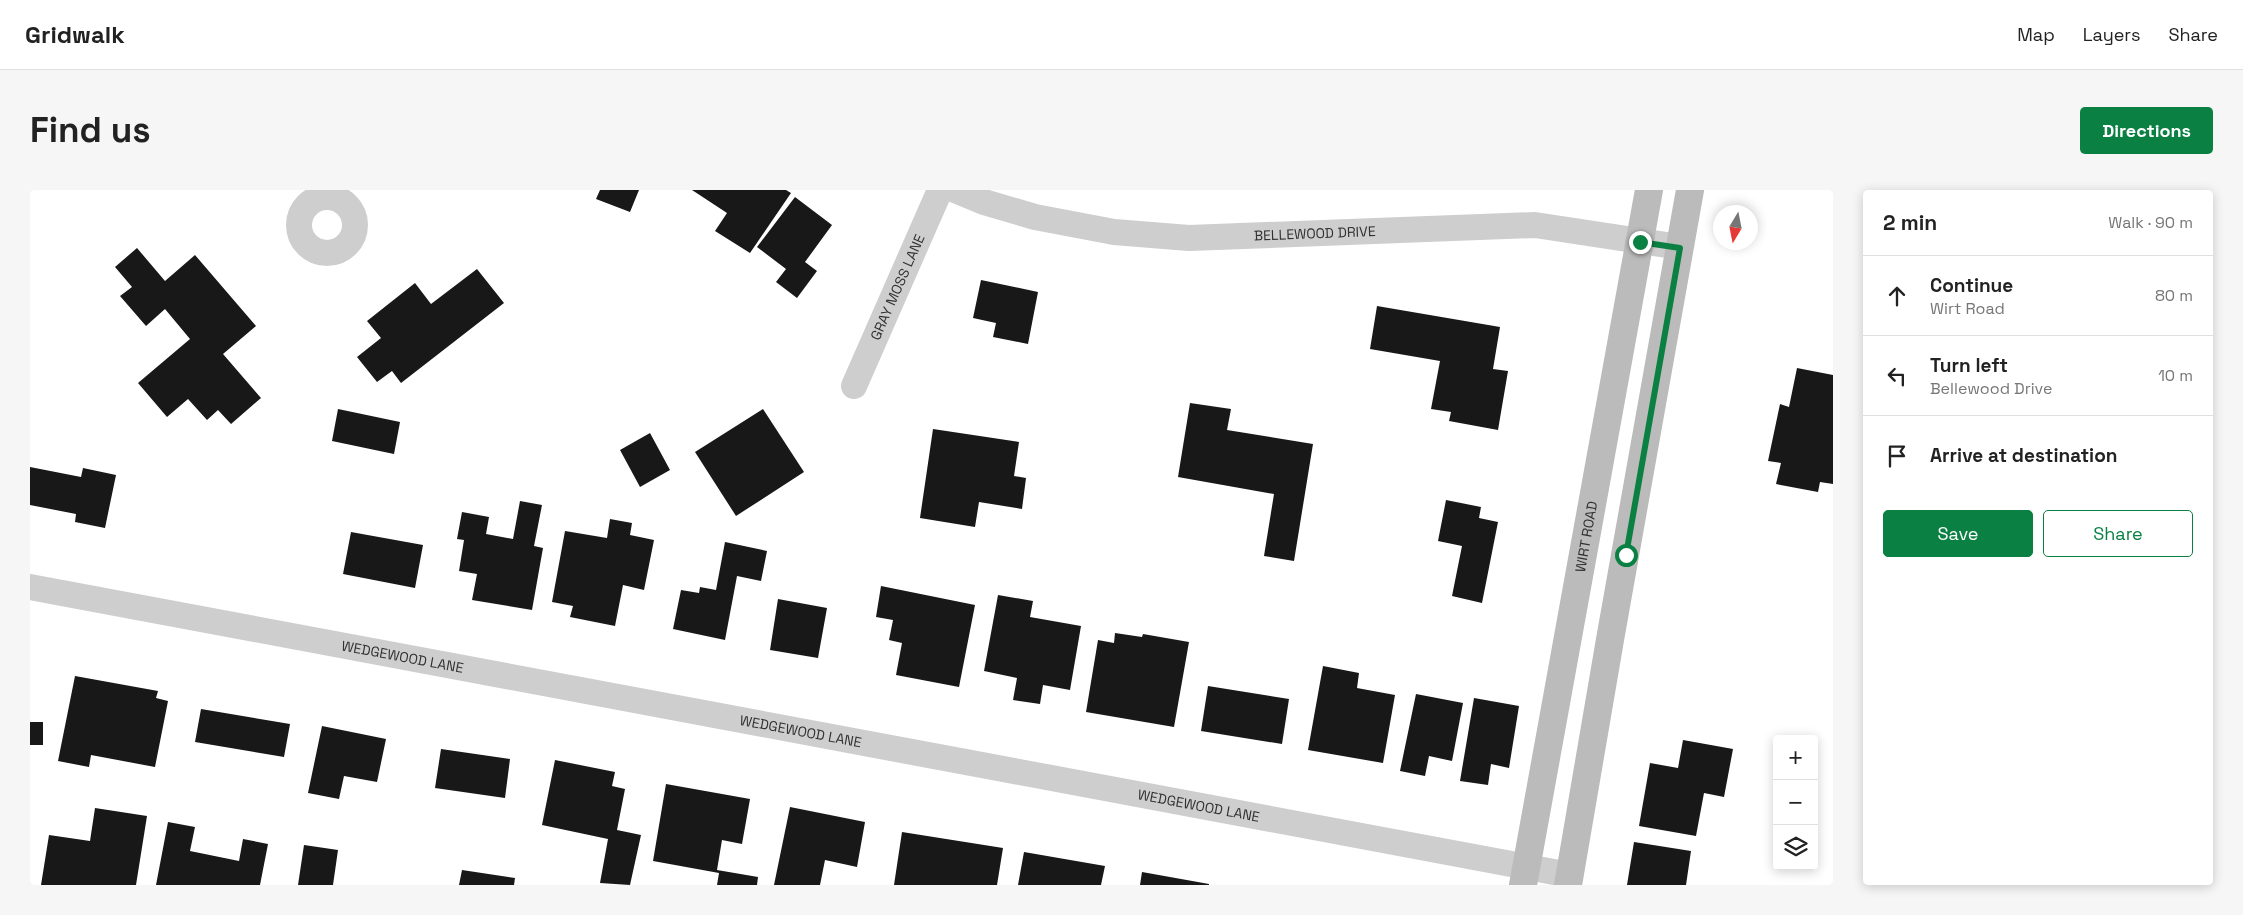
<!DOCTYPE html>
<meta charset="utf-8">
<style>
body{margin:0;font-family:"Space Grotesk",sans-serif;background:#f6f6f6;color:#222}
.controls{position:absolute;right:15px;bottom:15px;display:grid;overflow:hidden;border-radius:5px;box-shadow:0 2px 12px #0003}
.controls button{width:45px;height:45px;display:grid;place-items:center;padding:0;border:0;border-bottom:1px solid #e0e0e0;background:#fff;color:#222;font:25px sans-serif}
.compass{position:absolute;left:1683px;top:15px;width:45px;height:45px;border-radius:50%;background:#fff;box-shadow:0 2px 12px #0003;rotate:190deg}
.stop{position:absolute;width:15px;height:15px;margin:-11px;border:4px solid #0b8043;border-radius:50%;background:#fff}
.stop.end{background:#0b8043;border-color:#fff;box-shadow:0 1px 5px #0008}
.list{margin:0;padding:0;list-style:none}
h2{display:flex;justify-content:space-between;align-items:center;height:65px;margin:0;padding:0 20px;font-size:21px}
h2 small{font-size:16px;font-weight:400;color:#767676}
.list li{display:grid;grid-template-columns:32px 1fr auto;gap:15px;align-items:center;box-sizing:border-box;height:80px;padding:0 20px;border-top:1px solid #e0e0e0}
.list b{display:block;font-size:19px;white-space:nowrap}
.list p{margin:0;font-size:16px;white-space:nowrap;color:#767676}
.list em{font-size:16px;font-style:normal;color:#767676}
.actions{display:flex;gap:10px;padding:15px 20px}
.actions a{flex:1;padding:11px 0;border:1px solid #0b8043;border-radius:5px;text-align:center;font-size:18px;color:#0b8043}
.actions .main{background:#0b8043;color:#fff}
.icon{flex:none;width:28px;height:28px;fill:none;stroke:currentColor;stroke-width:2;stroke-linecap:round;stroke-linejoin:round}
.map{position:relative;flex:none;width:1803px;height:695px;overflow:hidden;border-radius:5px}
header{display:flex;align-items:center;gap:30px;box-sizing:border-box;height:70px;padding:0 25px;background:#fff;border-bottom:1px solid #e0e0e0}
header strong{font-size:24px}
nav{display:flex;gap:28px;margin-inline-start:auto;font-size:18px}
.intro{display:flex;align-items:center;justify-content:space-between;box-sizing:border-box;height:120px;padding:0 30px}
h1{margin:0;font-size:35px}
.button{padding:12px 22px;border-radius:5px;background:#0b8043;color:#fff;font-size:18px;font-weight:700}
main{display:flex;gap:30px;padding:0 30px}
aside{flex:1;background:#fff;border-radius:5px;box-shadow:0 2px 12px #0003}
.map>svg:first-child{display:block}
</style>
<header>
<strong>Gridwalk</strong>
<nav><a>Map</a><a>Layers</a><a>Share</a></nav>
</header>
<div class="intro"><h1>Find us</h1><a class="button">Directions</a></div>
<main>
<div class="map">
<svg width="1803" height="695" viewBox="0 0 1803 695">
<rect width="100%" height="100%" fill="#fff"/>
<path fill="#181818" d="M 570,0 L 609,0 L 600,22 L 566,9 Z
M 662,0 L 756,0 L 761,3 L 720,63 L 685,41 L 697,23 Z
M 765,7 L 802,35 L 775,72 L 787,81 L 767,108 L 746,92 L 756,79 L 727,57 Z
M 107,58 L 135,91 L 165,65 L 226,136 L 193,164 L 231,208 L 201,234 L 188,220 L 177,230 L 158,209 L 137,227 L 108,193 L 160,149 L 135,119 L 116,136 L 90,106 L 102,97 L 85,77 Z
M 447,79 L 474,113 L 371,193 L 362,181 L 347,192 L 327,167 L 351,148 L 337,131 L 385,93 L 401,114 Z
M 951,90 L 1008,102 L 998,154 L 963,147 L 966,133 L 943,128 Z
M 1347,116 L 1470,137 L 1463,179 L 1478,181 L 1468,240 L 1419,231 L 1421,222 L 1401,219 L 1410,171 L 1340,159 Z
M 1767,178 L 1803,185 L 1803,294 L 1790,292 L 1788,302 L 1746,294 L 1751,273 L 1738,271 L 1750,214 L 1759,217 Z
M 1160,213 L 1201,219 L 1197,240 L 1283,254 L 1264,371 L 1234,366 L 1244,304 L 1148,287 Z
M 308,219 L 370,232 L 364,264 L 302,251 Z
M 733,219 L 774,282 L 706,326 L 665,262 Z
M 903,239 L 989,252 L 984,286 L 996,288 L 992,319 L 949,312 L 945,337 L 890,328 Z
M 620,243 L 640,280 L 610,297 L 590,260 Z
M 0,277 L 51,287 L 53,278 L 86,285 L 75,338 L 45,332 L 46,324 L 0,315 Z
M 1416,310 L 1451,317 L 1449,328 L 1468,332 L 1452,413 L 1422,406 L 1432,356 L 1408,351 Z
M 490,311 L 512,315 L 504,356 L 513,358 L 502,420 L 442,410 L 447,384 L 429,381 L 434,350 L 427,349 L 432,322 L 459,327 L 456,344 L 483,349 Z
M 580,329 L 602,333 L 600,345 L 624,350 L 614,400 L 593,395 L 585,436 L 540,427 L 543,416 L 522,412 L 535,341 L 577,348 Z
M 321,342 L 393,355 L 385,398 L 313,384 Z
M 695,352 L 737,361 L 731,391 L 707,386 L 695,450 L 643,439 L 651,400 L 669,403 L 670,397 L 686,400 Z
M 851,396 L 945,415 L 929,497 L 866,485 L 872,453 L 859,450 L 863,430 L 846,427 Z
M 968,405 L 1003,411 L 1000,427 L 1051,436 L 1040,500 L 1013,495 L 1010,514 L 983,510 L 987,488 L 954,481 Z
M 748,409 L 797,418 L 788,468 L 740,460 Z
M 1085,443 L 1112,447 L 1113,444 L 1159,452 L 1144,537 L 1056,522 L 1068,450 L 1084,453 Z
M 1293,476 L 1329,483 L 1327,498 L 1365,505 L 1353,573 L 1278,560 Z
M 45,486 L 128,501 L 126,508 L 138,511 L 125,577 L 61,565 L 59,577 L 28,571 Z
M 1178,496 L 1259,509 L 1252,554 L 1171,541 Z
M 1386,504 L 1433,513 L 1422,571 L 1399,566 L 1395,586 L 1370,581 Z
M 1444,508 L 1489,516 L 1479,578 L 1461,574 L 1458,595 L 1430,591 Z
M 171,519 L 260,534 L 254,567 L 165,552 Z
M 0,532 L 13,532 L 13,555 L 0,555 Z
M 292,536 L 356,549 L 347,592 L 314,586 L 309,609 L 278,603 Z
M 1653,550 L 1703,559 L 1694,607 L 1674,603 L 1666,646 L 1609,636 L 1620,573 L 1648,578 Z
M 411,559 L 480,569 L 475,608 L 405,598 Z
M 525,570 L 585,582 L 582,596 L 595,599 L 587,640 L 611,645 L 600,695 L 570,693 L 578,649 L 512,635 Z
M 636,594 L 720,609 L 712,654 L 692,650 L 687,680 L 728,687 L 727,695 L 687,695 L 689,683 L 623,671 Z
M 760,617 L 835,632 L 827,677 L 795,670 L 790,695 L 744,695 Z
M 65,618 L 117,626 L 106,695 L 11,695 L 19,645 L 60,651 Z
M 138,632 L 165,637 L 160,661 L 209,671 L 213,649 L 238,654 L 230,695 L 126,695 Z
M 872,642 L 973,658 L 967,695 L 864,695 Z
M 1604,652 L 1661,661 L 1656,695 L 1597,695 Z
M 274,655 L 308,660 L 303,695 L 268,695 Z
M 994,662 L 1075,676 L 1071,695 L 988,695 Z
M 432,680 L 485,688 L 484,695 L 429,695 Z
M 1112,682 L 1179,694 L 1179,695 L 1110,695 Z"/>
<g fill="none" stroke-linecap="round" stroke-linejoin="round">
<g stroke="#cecece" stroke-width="26">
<path id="s1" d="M 925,0 L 954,12 L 1005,27 L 1084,42 L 1159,48 L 1505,35 L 1650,57"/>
<circle cx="297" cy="35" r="28"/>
<path id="s2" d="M 824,196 L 910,0"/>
<path id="s3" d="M 0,397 L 1540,685"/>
</g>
<g stroke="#bbb" stroke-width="28">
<path id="s4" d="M 1493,695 L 1619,0"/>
<path d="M 1538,695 C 1577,463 1618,232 1660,0"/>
</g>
</g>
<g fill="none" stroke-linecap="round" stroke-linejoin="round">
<path stroke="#0b8043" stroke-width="6" d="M 1596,365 L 1650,58 L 1610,52"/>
</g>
<g text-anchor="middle" stroke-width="5" stroke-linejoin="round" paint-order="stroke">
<g font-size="14" fill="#313131" stroke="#fff">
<text dy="5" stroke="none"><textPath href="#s1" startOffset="366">BELLEWOOD DRIVE</textPath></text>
<text dy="5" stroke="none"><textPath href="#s2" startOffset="108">GRAY MOSS LANE</textPath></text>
<text dy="5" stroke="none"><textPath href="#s4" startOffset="354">WIRT ROAD</textPath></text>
<text dy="5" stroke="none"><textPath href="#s3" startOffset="379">WEDGEWOOD LANE</textPath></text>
<text dy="5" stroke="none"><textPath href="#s3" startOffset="784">WEDGEWOOD LANE</textPath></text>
<text dy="5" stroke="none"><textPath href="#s3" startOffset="1189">WEDGEWOOD LANE</textPath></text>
</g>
</g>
</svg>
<div class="controls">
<button>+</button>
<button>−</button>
<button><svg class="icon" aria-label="layers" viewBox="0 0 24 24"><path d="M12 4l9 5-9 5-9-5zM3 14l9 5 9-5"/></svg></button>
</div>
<svg class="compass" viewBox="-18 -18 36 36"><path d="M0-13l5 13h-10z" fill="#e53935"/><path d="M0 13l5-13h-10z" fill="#767676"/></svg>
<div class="stop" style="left:1596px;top:365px"></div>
<div class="stop end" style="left:1610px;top:52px"></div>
</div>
<aside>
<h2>2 min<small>Walk · 90 m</small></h2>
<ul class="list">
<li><svg class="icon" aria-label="ahead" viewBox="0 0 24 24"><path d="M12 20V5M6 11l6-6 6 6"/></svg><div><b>Continue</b><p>Wirt Road</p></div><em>80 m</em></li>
<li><svg class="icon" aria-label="left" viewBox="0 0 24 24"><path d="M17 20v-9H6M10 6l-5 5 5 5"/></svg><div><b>Turn left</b><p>Bellewood Drive</p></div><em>10 m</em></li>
<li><svg class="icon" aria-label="arrive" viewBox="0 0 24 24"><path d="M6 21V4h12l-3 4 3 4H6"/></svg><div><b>Arrive at destination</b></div></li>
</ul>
<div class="actions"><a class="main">Save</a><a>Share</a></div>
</aside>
</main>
